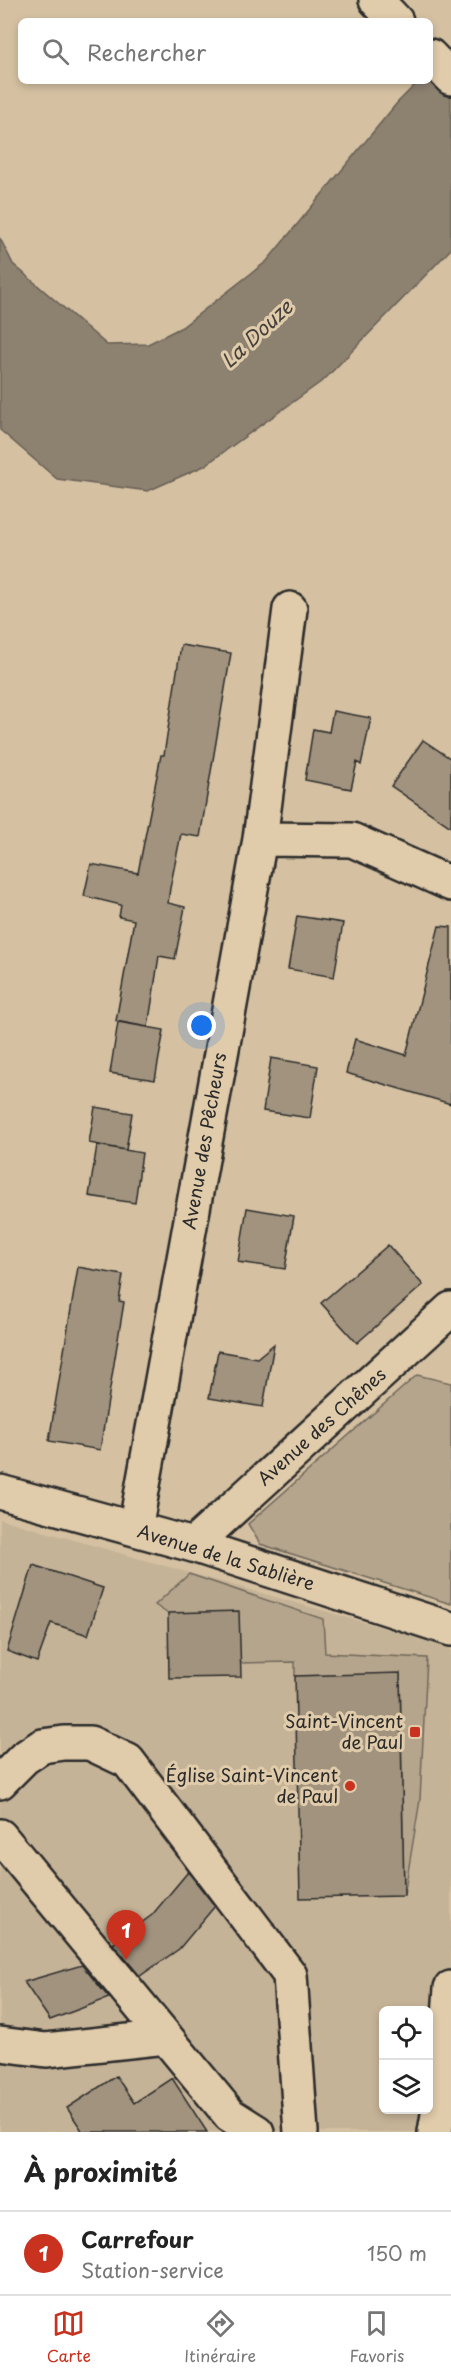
<!DOCTYPE html>
<html lang="fr">
<meta charset="utf-8">
<style>
body{margin:0;font-family:"Playpen Sans",sans-serif;background:#f6f6f6;color:#222}
.controls{position:absolute;right:18px;bottom:18px;display:grid;overflow:hidden;border-radius:9px;box-shadow:0 3px 9px #0003}
.controls button{width:54px;height:54px;display:grid;place-items:center;padding:0;border:0;border-bottom:2px solid #e0e0e0;background:#fff;color:#222;font:30px sans-serif}
.you{position:absolute;left:202px;top:1026px;width:21px;height:21px;margin:-15px;border:4px solid #fff;border-radius:50%;background:#1a73e8;box-shadow:0 0 0 9px #1a73e833}
.badge{display:grid;place-items:center;width:39px;height:39px;border-radius:50%;background:#c8321e;color:#fff;font-size:20px;font-weight:700}
.pin{position:absolute;translate:-50% -50px;filter:drop-shadow(0 2px 3px #0008)}
.pin::after{content:'';position:absolute;top:32px;width:21px;height:18px;background:inherit;clip-path:polygon(0 0,100% 0,50% 100%)}
.list{margin:0;padding:0;list-style:none}
h2{display:flex;justify-content:space-between;align-items:center;height:78px;margin:0;padding:0 24px;font-size:26px}
h2 small{font-size:20px;font-weight:400;color:#767676}
.list li{display:grid;grid-template-columns:39px 1fr auto;gap:18px;align-items:center;box-sizing:border-box;height:84px;padding:0 24px;border-top:2px solid #e0e0e0}
.list b{display:block;font-size:22px;white-space:nowrap}
.list p{margin:0;font-size:20px;white-space:nowrap;color:#767676}
.list em{font-size:20px;font-style:normal;color:#767676}
.icon{flex:none;width:33px;height:33px;fill:none;stroke:currentColor;stroke-width:2;stroke-linecap:round;stroke-linejoin:round}
.map{position:relative;flex:none;width:451px;height:2132px;overflow:hidden}
.search{position:absolute;background:#fff;box-shadow:0 3px 9px #0003;left:18px;right:18px;top:18px;height:66px;display:flex;align-items:center;gap:15px;box-sizing:border-box;padding:0 21px;border-radius:9px;color:#767676;font-size:22px}
.sheet{height:162px;background:#fff}
nav{display:flex;justify-content:space-around;align-items:center;box-sizing:border-box;height:84px;border-top:2px solid #e0e0e0;background:#fff;font-size:16px;color:#767676}
nav a{display:grid;justify-items:center;gap:3px}
nav .on{color:#c8321e}
.map>svg:first-child{display:block}
</style>
<div class="map">
<svg width="451" height="2132" viewBox="0 0 451 2132">
<rect width="100%" height="100%" fill="#d5c1a2"/>
<filter id="ink" filterUnits="userSpaceOnUse"><feTurbulence type="fractalNoise" baseFrequency=".0167" numOctaves="2"/><feDisplacementMap in="SourceGraphic" scale="12" xChannelSelector="R" yChannelSelector="G"/><feConvolveMatrix kernelMatrix="1 2 1 2 8 2 1 2 1" color-interpolation-filters="sRGB"/></filter>
<g filter="url(#ink)">
<path fill="#c5b397" fill-rule="evenodd" d="M 0,1519 L 451,1647 L 451,2132 L 0,2132 ZM 384,2010 L 428,2010 L 428,2110 L 384,2110 Z"/>
<path fill="#b5a58c" stroke="#70685c" stroke-width="1.5" d="M 417,1375 L 451,1383 L 451,1604 L 260,1544 L 248,1524 Z
M 189,1574 L 323,1619 L 325,1653 L 427,1658 L 420,1800 L 404,1896 L 400,1674 L 295,1676 L 295,1662 L 240,1663 L 155,1605 Z"/>
<path fill="#8d8170" stroke="#665f54" stroke-width="1.5" d="M 451,50 L 451,249 L 325,379 L 204,466 L 148,491 L 57,479 L 0,430 L 0,238 L 13,264 L 107,345 L 148,344 L 182,327 L 267,261 L 397,103 L 419,81 L 430,81 L 430,70 Z"/>
<path fill="#a1937e" stroke="#2b2b2b" stroke-width="1.5" d="M 181,645 L 231,653 L 200,837 L 181,834 L 170,888 L 168,903 L 185,907 L 175,959 L 159,956 L 148,1027 L 116,1021 L 134,920 L 119,917 L 121,905 L 84,896 L 91,864 L 138,873 L 161,755 L 164,755 Z
M 333,711 L 371,718 L 361,765 L 357,762 L 351,789 L 305,780 L 313,729 L 329,732 Z
M 423,740 L 451,759 L 451,827 L 391,786 Z
M 297,916 L 343,923 L 334,977 L 288,969 Z
M 439,926 L 451,927 L 451,1104 L 346,1073 L 355,1039 L 406,1055 Z
M 118,1022 L 164,1030 L 155,1080 L 110,1073 Z
M 271,1058 L 318,1066 L 310,1118 L 263,1111 Z
M 95,1107 L 132,1113 L 126,1150 L 89,1143 Z
M 97,1145 L 142,1153 L 135,1203 L 89,1196 Z
M 247,1208 L 294,1216 L 285,1269 L 238,1262 Z
M 388,1245 L 423,1285 L 357,1343 L 321,1303 Z
M 78,1267 L 123,1275 L 119,1301 L 124,1302 L 100,1450 L 49,1441 Z
M 274,1344 L 263,1407 L 209,1398 L 218,1351 L 257,1358 Z
M 33,1565 L 103,1588 L 88,1635 L 51,1623 L 37,1662 L 7,1651 Z
M 239,1611 L 241,1677 L 169,1678 L 168,1613 Z
M 400,1673 L 404,1896 L 300,1898 L 295,1676 Z
M 188,1872 L 215,1906 L 179,1949 L 140,1976 L 113,1944 L 152,1915 Z
M 82,1965 L 109,1998 L 50,2020 L 24,1982 Z
M 116,2076 L 134,2103 L 172,2078 L 207,2132 L 83,2132 L 67,2108 Z"/>
<g fill="none" stroke-linecap="round" stroke-linejoin="round">
<defs>
<path id="minor" d="M 260,839 L 352,840 L 451,884
M 0,1492 L 193,1545 L 451,1629
M 135,1529 L 260,839 L 290,609
M 193,1545 L 451,1309
M 0,1782 L 24,1758 L 42,1746 L 64,1743 L 90,1743 L 128,1761 L 290,1975 L 301,2132
M 0,1836 L 230,2115 L 257,2132
M 0,2044 L 46,2050 L 166,2037"/>
<path id="major" d="M 376,0 L 396,21
M 430,56 L 451,78
M 435,2132 L 445,2074 L 451,1988"/>
</defs>
<use href="#minor" stroke="#2b2b2b" stroke-width="38"/>
<use href="#major" stroke="#2b2b2b" stroke-width="38"/>
<use href="#minor" stroke="#e0cbaa" stroke-width="33"/>
<use href="#major" stroke="#e0cbaa" stroke-width="33"/>
</g>
</g>
<g fill="#c8321e" stroke="#e0cbaa" stroke-width="2">
<rect x="409" y="1726" width="12" height="12" rx="3"/>
<circle cx="350" cy="1786" r="6"/>
</g>
<g text-anchor="middle" stroke-width="6" stroke-linejoin="round" paint-order="stroke">
<g font-size="18" fill="#2b2b2b" stroke="#e0cbaa">
<text transform="translate(205 1141) rotate(-80)" y="6">Avenue des Pêcheurs</text>
<text transform="translate(322 1427) rotate(-42)" y="6">Avenue des Chênes</text>
<text transform="translate(226 1558) rotate(17)" y="6">Avenue de la Sablière</text>
</g>
<g font-size="18" fill="#2b2b2b" stroke="#e0cbaa" text-anchor="end">
<text x="403" y="1728">Saint-Vincent<tspan x="403" dy="21">de Paul</tspan></text>
<text x="338" y="1782">Église Saint-Vincent<tspan x="338" dy="21">de Paul</tspan></text>
</g>
<g font-size="20" font-style="italic" fill="#44403c" stroke="#e0cbaa">
<text transform="translate(257 334) rotate(-43)" y="7">La Douze</text>
</g>
</g>
</svg>
<div class="controls">
<button><svg class="icon" aria-label="locate" viewBox="0 0 24 24"><circle cx="12" cy="12" r="6"/><path d="M12 2v4M12 18v4M2 12h4M18 12h4"/></svg></button>
<button><svg class="icon" aria-label="layers" viewBox="0 0 24 24"><path d="M12 4l9 5-9 5-9-5zM3 14l9 5 9-5"/></svg></button>
</div>
<div class="you"></div>
<div class="pin badge" style="left:126px;top:1960px">1</div>
<div class="search"><svg class="icon" aria-label="search" viewBox="0 0 24 24"><circle cx="10" cy="10" r="6"/><path d="M15 15l6 6"/></svg>Rechercher</div>
</div>
<section class="sheet">
<h2>À proximité<small></small></h2>
<ul class="list">
<li><span class="badge">1</span><div><b>Carrefour</b><p>Station-service</p></div><em>150 m</em></li>
</ul>
</section>
<nav>
<a class="on"><svg class="icon" aria-label="map" viewBox="0 0 24 24"><path d="M3 6l6-2 6 2 6-2v14l-6 2-6-2-6 2zM9 4v14M15 6v14"/></svg>Carte</a>
<a><svg class="icon" aria-label="directions" viewBox="0 0 24 24"><path d="M12 3l9 9-9 9-9-9zM9 14v-3h6M13 9l2 2-2 2"/></svg>Itinéraire</a>
<a><svg class="icon" aria-label="saved" viewBox="0 0 24 24"><path d="M7 4h10v16l-5-4-5 4z"/></svg>Favoris</a>
</nav>
